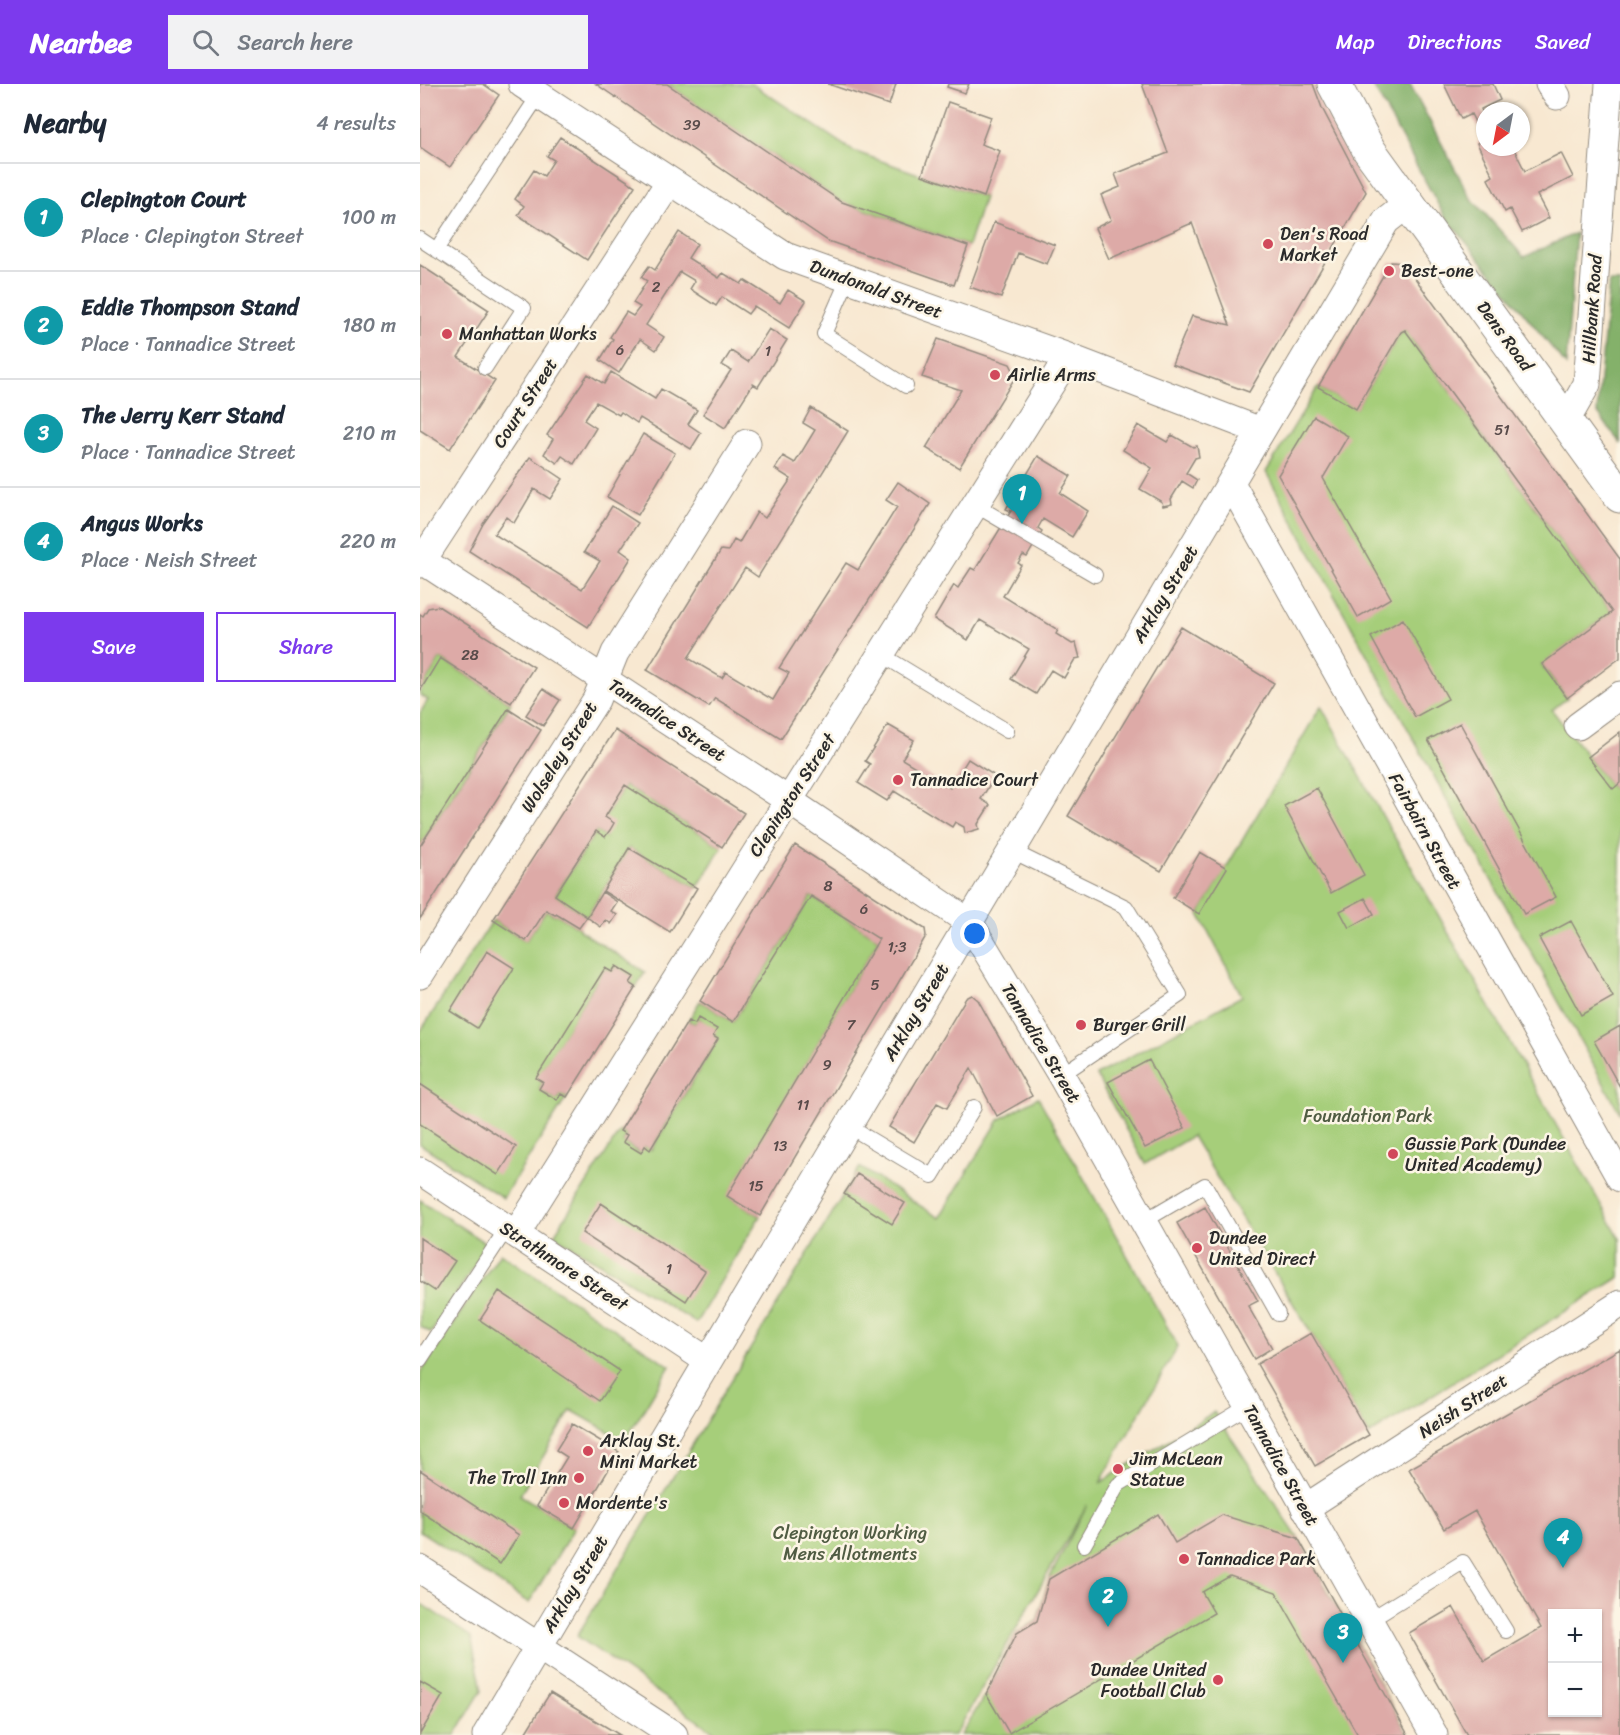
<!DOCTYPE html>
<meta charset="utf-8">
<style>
body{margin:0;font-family:Sriracha,sans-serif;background:#f2f2f3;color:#1f2937}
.controls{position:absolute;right:18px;bottom:18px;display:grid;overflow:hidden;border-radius:0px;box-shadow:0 2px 4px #0004}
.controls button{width:54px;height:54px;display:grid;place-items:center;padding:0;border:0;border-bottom:2px solid #e0e1e3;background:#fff;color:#1f2937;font:30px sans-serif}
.compass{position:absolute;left:1056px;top:18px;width:54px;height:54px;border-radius:50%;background:#fff;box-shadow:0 2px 4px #0004;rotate:212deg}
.you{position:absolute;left:555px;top:850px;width:21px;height:21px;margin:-15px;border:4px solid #fff;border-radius:50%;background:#1a73e8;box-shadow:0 0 0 9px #1a73e833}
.badge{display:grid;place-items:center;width:39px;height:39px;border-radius:50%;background:#7c3aed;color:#fff;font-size:20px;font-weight:700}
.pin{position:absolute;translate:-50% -50px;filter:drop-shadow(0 2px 3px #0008)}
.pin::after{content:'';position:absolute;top:32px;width:21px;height:18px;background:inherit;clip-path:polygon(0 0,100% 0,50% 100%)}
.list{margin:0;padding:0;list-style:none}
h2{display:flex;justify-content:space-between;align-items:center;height:78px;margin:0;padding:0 24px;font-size:26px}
h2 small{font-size:20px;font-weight:400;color:#747a83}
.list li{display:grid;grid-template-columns:39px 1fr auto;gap:18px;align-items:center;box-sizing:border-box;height:108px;padding:0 24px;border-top:2px solid #e0e1e3}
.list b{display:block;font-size:22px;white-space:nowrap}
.list p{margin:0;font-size:20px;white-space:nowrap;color:#747a83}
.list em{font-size:20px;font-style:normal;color:#747a83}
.actions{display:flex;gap:12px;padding:18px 24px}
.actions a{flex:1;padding:14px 0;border:2px solid #7c3aed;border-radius:0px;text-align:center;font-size:21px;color:#7c3aed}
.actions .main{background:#7c3aed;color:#fff}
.icon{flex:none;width:33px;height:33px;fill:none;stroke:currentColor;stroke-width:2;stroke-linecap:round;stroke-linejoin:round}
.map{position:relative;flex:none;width:1200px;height:1651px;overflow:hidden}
header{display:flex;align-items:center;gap:36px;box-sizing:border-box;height:84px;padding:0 30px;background:#7c3aed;color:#fff}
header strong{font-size:28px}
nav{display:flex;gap:33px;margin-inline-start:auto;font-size:21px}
.search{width:420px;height:54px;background:#f2f2f3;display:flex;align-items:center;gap:15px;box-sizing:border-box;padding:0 21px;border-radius:0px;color:#747a83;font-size:22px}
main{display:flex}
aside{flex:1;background:#fff}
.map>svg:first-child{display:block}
</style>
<header>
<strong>Nearbee</strong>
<div class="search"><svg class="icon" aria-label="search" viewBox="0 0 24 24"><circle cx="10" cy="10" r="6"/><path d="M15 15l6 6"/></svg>Search here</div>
<nav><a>Map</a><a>Directions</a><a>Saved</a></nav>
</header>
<main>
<aside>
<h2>Nearby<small>4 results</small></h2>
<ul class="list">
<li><span class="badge" style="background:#0f9aa8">1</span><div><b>Clepington Court</b><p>Place · Clepington Street</p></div><em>100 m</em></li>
<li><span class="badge" style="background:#0f9aa8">2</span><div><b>Eddie Thompson Stand</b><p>Place · Tannadice Street</p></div><em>180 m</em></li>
<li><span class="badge" style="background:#0f9aa8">3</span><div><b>The Jerry Kerr Stand</b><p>Place · Tannadice Street</p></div><em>210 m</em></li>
<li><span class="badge" style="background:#0f9aa8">4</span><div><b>Angus Works</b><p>Place · Neish Street</p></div><em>220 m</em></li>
</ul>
<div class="actions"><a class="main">Save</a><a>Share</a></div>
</aside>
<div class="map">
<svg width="1200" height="1651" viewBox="0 0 1200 1651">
<rect width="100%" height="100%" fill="#fcf5e5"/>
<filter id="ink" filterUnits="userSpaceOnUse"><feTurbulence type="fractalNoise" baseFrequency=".0167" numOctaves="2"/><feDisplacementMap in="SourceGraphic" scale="12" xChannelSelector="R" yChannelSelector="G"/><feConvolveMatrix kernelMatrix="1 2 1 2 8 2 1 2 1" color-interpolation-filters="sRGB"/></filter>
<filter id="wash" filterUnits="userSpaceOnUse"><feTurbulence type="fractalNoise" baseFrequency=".008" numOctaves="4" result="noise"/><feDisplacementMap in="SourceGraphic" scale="24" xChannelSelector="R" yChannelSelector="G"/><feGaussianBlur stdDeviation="1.35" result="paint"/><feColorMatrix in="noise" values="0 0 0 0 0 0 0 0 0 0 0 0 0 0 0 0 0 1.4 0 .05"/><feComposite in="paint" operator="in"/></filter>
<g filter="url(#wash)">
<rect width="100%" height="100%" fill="#f8e8d1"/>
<path fill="#a6ce7a" stroke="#687c52" stroke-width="1.5" d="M 247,0 L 332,0 L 433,67 L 564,113 L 548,162 L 422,118 Z
M 985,246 L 1192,528 L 1122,581 L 1147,614 L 1132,626 L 1192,704 L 1200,699 L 1200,1029 L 846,388 L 898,303 L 936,324 L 981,248 Z
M 20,574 L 91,619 L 0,762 L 0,629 L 8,616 L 0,611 L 0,607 Z
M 901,622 L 1200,1155 L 1200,1193 L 949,1351 L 891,1249 L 772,1052 L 725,1080 L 676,991 L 822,912 L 779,830 Z
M 205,701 L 302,763 L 277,804 L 209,764 L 167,833 L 135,811 L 176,747 L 185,753 L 185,733 Z
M 391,812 L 459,855 L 308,1112 L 340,1132 L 276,1239 L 134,1151 L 200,1047 L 207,1051 L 203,1058 L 220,1069 L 225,1062 L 231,1066 L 298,955 L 279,934 L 275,940 L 268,937 L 280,917 L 313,938 Z
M 126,826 L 134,831 L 136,830 L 159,844 L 159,846 L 225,888 L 216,903 L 210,899 L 213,893 L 196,882 L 192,888 L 185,884 L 117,994 L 123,998 L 119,1005 L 137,1016 L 141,1010 L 147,1013 L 83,1114 L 0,1060 L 0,948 L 73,836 L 106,857 Z
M 618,1013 L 758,1262 L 680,1399 L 794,1328 L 878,1454 L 988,1651 L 541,1651 L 566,1610 L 597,1549 L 617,1537 L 629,1495 L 667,1421 L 535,1651 L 299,1651 L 157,1552 L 440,1083 L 519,1134 L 579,1036 Z
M 0,1116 L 68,1161 L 11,1249 L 0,1242 Z
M 80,1169 L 250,1282 L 205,1357 L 151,1326 L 100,1411 L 154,1444 L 109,1519 L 0,1447 L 0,1290 Z
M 0,1519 L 51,1553 L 62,1606 L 35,1651 L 0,1651 Z"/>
<path fill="#84b16a" stroke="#586e4a" stroke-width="1.5" d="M 952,0 L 990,0 L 1050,113 L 1104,173 L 1156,149 L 1146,281 L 1024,131 Z
M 1189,198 L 1200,198 L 1200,359 L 1177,328 Z"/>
<g id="blocks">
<path fill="#ddaaa7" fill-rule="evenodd" d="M 0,0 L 63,0 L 79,11 L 30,83 L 0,63 Z
M 176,0 L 247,0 L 422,118 L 548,162 L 534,201 L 408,157 Z
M 408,0 L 476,0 L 469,21 Z
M 528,0 L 549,0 L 545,9 L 527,3 Z
M 722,0 L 893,0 L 902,24 L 946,108 L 829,308 L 752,280 L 772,232 L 810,241 L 772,139 L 689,175 L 675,144 L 691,136 L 681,111 L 700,103 L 695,90 L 748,69 Z
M 1024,0 L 1073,0 L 1080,16 L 1061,25 L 1065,33 L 1065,39 L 1057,42 L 1051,30 L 1041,35 Z
M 528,18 L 571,33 L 561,60 L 580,67 L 564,113 L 502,91 Z
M 140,53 L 215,102 L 167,176 L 98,131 L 104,122 L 95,115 L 114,86 L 124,92 L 134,76 L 127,72 Z
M 1065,55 L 1065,63 L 1093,63 L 1105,87 L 1141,69 L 1153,93 L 1117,111 L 1129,134 L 1102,148 L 1090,125 L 1085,128 L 1068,95 L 1073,92 L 1057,59 Z
M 574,138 L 635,161 L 627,180 L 598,169 L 581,214 L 550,203 Z
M 259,148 L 277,160 L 268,174 L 299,194 L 303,189 L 321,200 L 324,196 L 360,219 L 368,206 L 386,217 L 369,244 L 334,222 L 328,230 L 302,213 L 296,222 L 270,205 L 275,197 L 260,188 L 226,241 L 244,253 L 236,266 L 220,255 L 199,289 L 180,276 L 193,255 L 190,253 L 206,228 L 213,232 L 220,223 L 213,219 L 227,197 L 221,193 L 229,182 L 235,186 Z
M 971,178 L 984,179 L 1200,475 L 1200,574 L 1147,614 L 1122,580 L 1192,528 L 985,246 L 981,248 L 936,325 L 898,303 Z
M 0,181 L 69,226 L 38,273 L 75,297 L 30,365 L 0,346 Z
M 349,245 L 367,256 L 338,303 L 333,300 L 305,344 L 283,330 L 311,286 L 302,281 L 311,267 L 328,278 Z
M 518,255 L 590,280 L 596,292 L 539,384 L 506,364 L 541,306 L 502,293 Z
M 191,288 L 235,315 L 241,305 L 277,326 L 268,340 L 281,349 L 271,365 L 220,334 L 217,339 L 201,328 L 199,331 L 176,318 L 164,336 L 176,344 L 154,380 L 142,372 L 137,379 L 124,370 L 133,355 L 127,351 L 168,290 L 184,300 Z
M 391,324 L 428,347 L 338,493 L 325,484 L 268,574 L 302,594 L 306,588 L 353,616 L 369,589 L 359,584 L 426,479 L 438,486 L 477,423 L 466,416 L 478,398 L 510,420 L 361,655 L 295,614 L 289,623 L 227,586 L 301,466 L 308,467 L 314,456 L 319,459 L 337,428 L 345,434 L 371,395 L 355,385 L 363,372 L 375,379 L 395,346 L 383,339 Z
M 894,332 L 928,352 L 903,394 L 971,514 L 938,533 L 858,391 Z
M 718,341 L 747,358 L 752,351 L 773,363 L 777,362 L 779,373 L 775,374 L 766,389 L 777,396 L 773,404 L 762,397 L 751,415 L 752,420 L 743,422 L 742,418 L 720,405 L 732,384 L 703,366 Z
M 223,350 L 255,369 L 218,431 L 187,413 Z
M 618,372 L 651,392 L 640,409 L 668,427 L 652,453 L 623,435 L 618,444 L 622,447 L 607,473 L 603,471 L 598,479 L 601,481 L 583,512 L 638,546 L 636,550 L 652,560 L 656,559 L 660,574 L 655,575 L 644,594 L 631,586 L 616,610 L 591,595 L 609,565 L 560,536 L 548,556 L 514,535 L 534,501 L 538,504 L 551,484 L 555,486 L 591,427 L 586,425 Z
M 110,373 L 143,395 L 130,415 L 114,405 L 94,439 L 86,433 L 74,450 L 162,505 L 180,477 L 164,468 L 192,422 L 218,439 L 200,466 L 211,474 L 168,543 L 49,467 L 63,440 Z
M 18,522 L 114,583 L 91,619 L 20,574 L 0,607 L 0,530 L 3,532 L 8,524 Z
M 983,535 L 1028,615 L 995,633 L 951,553 Z
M 761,543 L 854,599 L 741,787 L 648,732 Z
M 123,605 L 140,616 L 123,642 L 106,631 Z
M 88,625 L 121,646 L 0,835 L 0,762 Z
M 1040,639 L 1136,813 L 1104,830 L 1008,656 Z
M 468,641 L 494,656 L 482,675 L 530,704 L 548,675 L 575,692 L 561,715 L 570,721 L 558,740 L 559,745 L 545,749 L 544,743 L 535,738 L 532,743 L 474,707 L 467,717 L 438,699 L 450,680 L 445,677 Z
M 195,646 L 324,729 L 302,763 L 205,701 L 185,733 L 194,739 L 190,746 L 185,753 L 176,747 L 135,811 L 167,833 L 159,844 L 136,830 L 135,831 L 126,826 L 106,857 L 73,836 Z
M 1200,648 L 1200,699 L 1193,705 L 1168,673 Z
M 897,704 L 944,791 L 911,809 L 864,722 Z
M 375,761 L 505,845 L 506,852 L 340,1132 L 307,1112 L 459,855 L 391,812 L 313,938 L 280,917 Z
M 209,764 L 277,804 L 250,848 L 183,807 Z
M 780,768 L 807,784 L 779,830 L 753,814 Z
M 182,808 L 197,818 L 191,827 L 197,831 L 191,840 L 186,836 L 181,843 L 167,833 Z
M 945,814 L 954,830 L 929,844 L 920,827 Z
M 1151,837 L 1193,913 L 1161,931 L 1119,854 Z
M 67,867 L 94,884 L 57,944 L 30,927 Z
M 196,882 L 214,893 L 210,899 L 216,903 L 147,1013 L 141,1010 L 137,1016 L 119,1005 L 123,998 L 116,994 L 185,884 L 192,888 Z
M 552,911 L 558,916 L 612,1012 L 577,1032 L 551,984 L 527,1024 L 517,1019 L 494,1058 L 469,1043 L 546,914 Z
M 278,934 L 297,945 L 293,952 L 298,955 L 230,1066 L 225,1062 L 221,1069 L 203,1058 L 207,1051 L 200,1047 L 268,937 L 275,940 Z
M 1200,942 L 1200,1003 L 1174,957 Z
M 729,976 L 765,1044 L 725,1064 L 688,998 Z
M 0,1000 L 96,1063 L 78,1091 L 0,1040 Z
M 437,1090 L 485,1119 L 472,1140 L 424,1110 Z
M 181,1119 L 285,1187 L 266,1217 L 162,1149 Z
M 785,1123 L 838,1217 L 828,1222 L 852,1264 L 834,1275 L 757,1139 Z
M 0,1154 L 35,1177 L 15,1207 L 0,1197 Z
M 79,1207 L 200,1287 L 180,1317 L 60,1236 Z
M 891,1249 L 949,1351 L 895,1382 L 837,1280 Z
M 1200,1265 L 1200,1651 L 1047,1651 L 989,1549 L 1033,1523 L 1064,1577 L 1121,1544 L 1055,1427 L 1024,1445 L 989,1385 ZM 1132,1530 L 1178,1530 L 1178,1629 L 1132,1629 Z
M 152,1340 L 199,1368 L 154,1444 L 117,1422 L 147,1373 L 136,1366 Z
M 0,1386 L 99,1451 L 80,1480 L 0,1427 Z
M 738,1430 L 755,1459 L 802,1431 L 878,1454 L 988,1651 L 938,1651 L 856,1508 L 810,1492 L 782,1508 L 794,1529 L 589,1649 L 566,1610 L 597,1549 L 617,1537 L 629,1495 Z
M 0,1598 L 23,1611 L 0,1650 Z
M 130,1609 L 166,1631 L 200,1651 L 104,1651 Z"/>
</g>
</g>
<g filter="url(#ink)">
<use href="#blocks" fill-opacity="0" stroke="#928a7e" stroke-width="1.5"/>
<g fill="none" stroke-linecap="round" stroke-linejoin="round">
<defs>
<path id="service" d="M 0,155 L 104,224 L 65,284
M 16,166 L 119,11
M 428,195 L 404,250 L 486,302
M 555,421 L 675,491
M 462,571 L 587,647
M 592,767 L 706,823 L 760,911 L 641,991
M 428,1042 L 512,1092 L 554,1023
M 724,1137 L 785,1101 L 858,1230
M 0,1276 L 87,1144
M 664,1461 L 698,1401 L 828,1322
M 949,1536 L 1043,1478 L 1086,1547"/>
<path id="minor" d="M 102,0 L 365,172 L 648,273 L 841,347
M 1129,0 L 1137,12
M 1146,337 L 1167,300 L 1189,0
M 811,399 L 1200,1094
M 3,477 L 368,716 L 549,838 L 641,991 L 1014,1651
M 0,480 L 250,97
M 1158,642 L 1200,611
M 0,891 L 176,616 L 195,569 L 327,359
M 0,1087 L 288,1277
M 96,1150 L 648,273
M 885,1424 L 1200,1220
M 0,1485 L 254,1651
M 66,1651 L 956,154 L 966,137 L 989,119"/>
<path id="secondary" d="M 914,0 L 949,66 L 1200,412"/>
</defs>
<use href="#service" stroke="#928a7e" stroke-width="16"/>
<use href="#minor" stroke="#928a7e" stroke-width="29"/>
<use href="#secondary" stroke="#928a7e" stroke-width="35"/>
<use href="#service" stroke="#fff" stroke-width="14"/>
<use href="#minor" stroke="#fff" stroke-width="27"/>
<use href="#secondary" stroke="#fff" stroke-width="33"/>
</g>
</g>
<g fill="#d1495b" stroke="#fcf5e5" stroke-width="2">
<circle cx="848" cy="160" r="6"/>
<circle cx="969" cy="187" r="6"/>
<circle cx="27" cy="250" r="6"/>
<circle cx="575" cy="291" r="6"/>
<circle cx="478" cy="696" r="6"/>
<circle cx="661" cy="941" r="6"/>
<circle cx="973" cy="1070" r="6"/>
<circle cx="777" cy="1164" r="6"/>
<circle cx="168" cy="1367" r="6"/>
<circle cx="698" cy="1385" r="6"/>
<circle cx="159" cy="1394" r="6"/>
<circle cx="144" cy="1419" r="6"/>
<circle cx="764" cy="1475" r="6"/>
<circle cx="798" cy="1596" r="6"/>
</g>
<g text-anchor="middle" stroke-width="5" stroke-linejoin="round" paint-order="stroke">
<g font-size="15" fill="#584b4a">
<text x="272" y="46">39</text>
<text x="236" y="208">2</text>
<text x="200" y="271">6</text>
<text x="348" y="272">1</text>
<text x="1082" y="351">51</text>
<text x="50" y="576">28</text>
<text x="408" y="807">8</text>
<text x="444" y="830">6</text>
<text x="477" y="868">1;3</text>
<text x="455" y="906">5</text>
<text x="431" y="946">7</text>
<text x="407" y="986">9</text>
<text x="383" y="1026">11</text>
<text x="360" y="1067">13</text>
<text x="336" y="1107">15</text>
<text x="249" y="1190">1</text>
</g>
<g font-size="18" fill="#2b2b2b" stroke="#fcf5e5" text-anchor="start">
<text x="860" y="156">Den's Road<tspan x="860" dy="21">Market</tspan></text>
<text x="981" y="193">Best-one</text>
<text x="39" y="256">Manhattan Works</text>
<text x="587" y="297">Airlie Arms</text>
<text x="490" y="702">Tannadice Court</text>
<text x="673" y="947">Burger Grill</text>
<text x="985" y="1066">Gussie Park (Dundee<tspan x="985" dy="21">United Academy)</tspan></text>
<text x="789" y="1160">Dundee<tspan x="789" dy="21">United Direct</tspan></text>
<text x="180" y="1363">Arklay St.<tspan x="180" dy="21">Mini Market</tspan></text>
<text x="710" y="1381">Jim McLean<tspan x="710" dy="21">Statue</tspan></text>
<text x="147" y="1400" text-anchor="end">The Troll Inn</text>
<text x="156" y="1425">Mordente's</text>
<text x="776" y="1481">Tannadice Park</text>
<text x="786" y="1592" text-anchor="end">Dundee United<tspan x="786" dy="21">Football Club</tspan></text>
</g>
<g font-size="18" fill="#2b2b2b" stroke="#fcf5e5">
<text transform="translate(456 205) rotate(20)" y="6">Dundonald Street</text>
<text transform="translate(1172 225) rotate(-86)" y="6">Hillbank Road</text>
<text transform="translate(1085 252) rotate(54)" y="6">Dens Road</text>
<text transform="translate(105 319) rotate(-57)" y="6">Court Street</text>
<text transform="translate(745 510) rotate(-59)" y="6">Arklay Street</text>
<text transform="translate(247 636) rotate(33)" y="6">Tannadice Street</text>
<text transform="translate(139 673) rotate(-58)" y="6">Wolseley Street</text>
<text transform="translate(372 711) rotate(-57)" y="6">Clepington Street</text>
<text transform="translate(1005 747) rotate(61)" y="6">Fairbairn Street</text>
<text transform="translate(496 928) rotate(-59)" y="6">Arklay Street</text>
<text transform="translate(621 959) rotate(59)" y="6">Tannadice Street</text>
<text transform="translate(144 1182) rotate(33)" y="6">Strathmore Street</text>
<text transform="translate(1043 1322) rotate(-33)" y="6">Neish Street</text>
<text transform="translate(861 1381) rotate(61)" y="6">Tannadice Street</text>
<text transform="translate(155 1500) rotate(-59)" y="6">Arklay Street</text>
</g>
<g font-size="18" fill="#505c43" stroke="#fcf5e5">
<text x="948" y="1038">Foundation Park</text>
<text x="430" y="1455">Clepington Working<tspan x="430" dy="21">Mens Allotments</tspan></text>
</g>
</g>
</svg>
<div class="controls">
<button>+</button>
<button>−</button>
</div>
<svg class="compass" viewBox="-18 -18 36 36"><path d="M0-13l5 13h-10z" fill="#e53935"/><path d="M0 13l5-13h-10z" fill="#747a83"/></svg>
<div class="you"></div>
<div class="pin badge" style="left:602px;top:440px;background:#0f9aa8">1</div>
<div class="pin badge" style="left:688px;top:1543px;background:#0f9aa8">2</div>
<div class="pin badge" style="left:923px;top:1579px;background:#0f9aa8">3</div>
<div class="pin badge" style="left:1143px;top:1484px;background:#0f9aa8">4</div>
</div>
</main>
